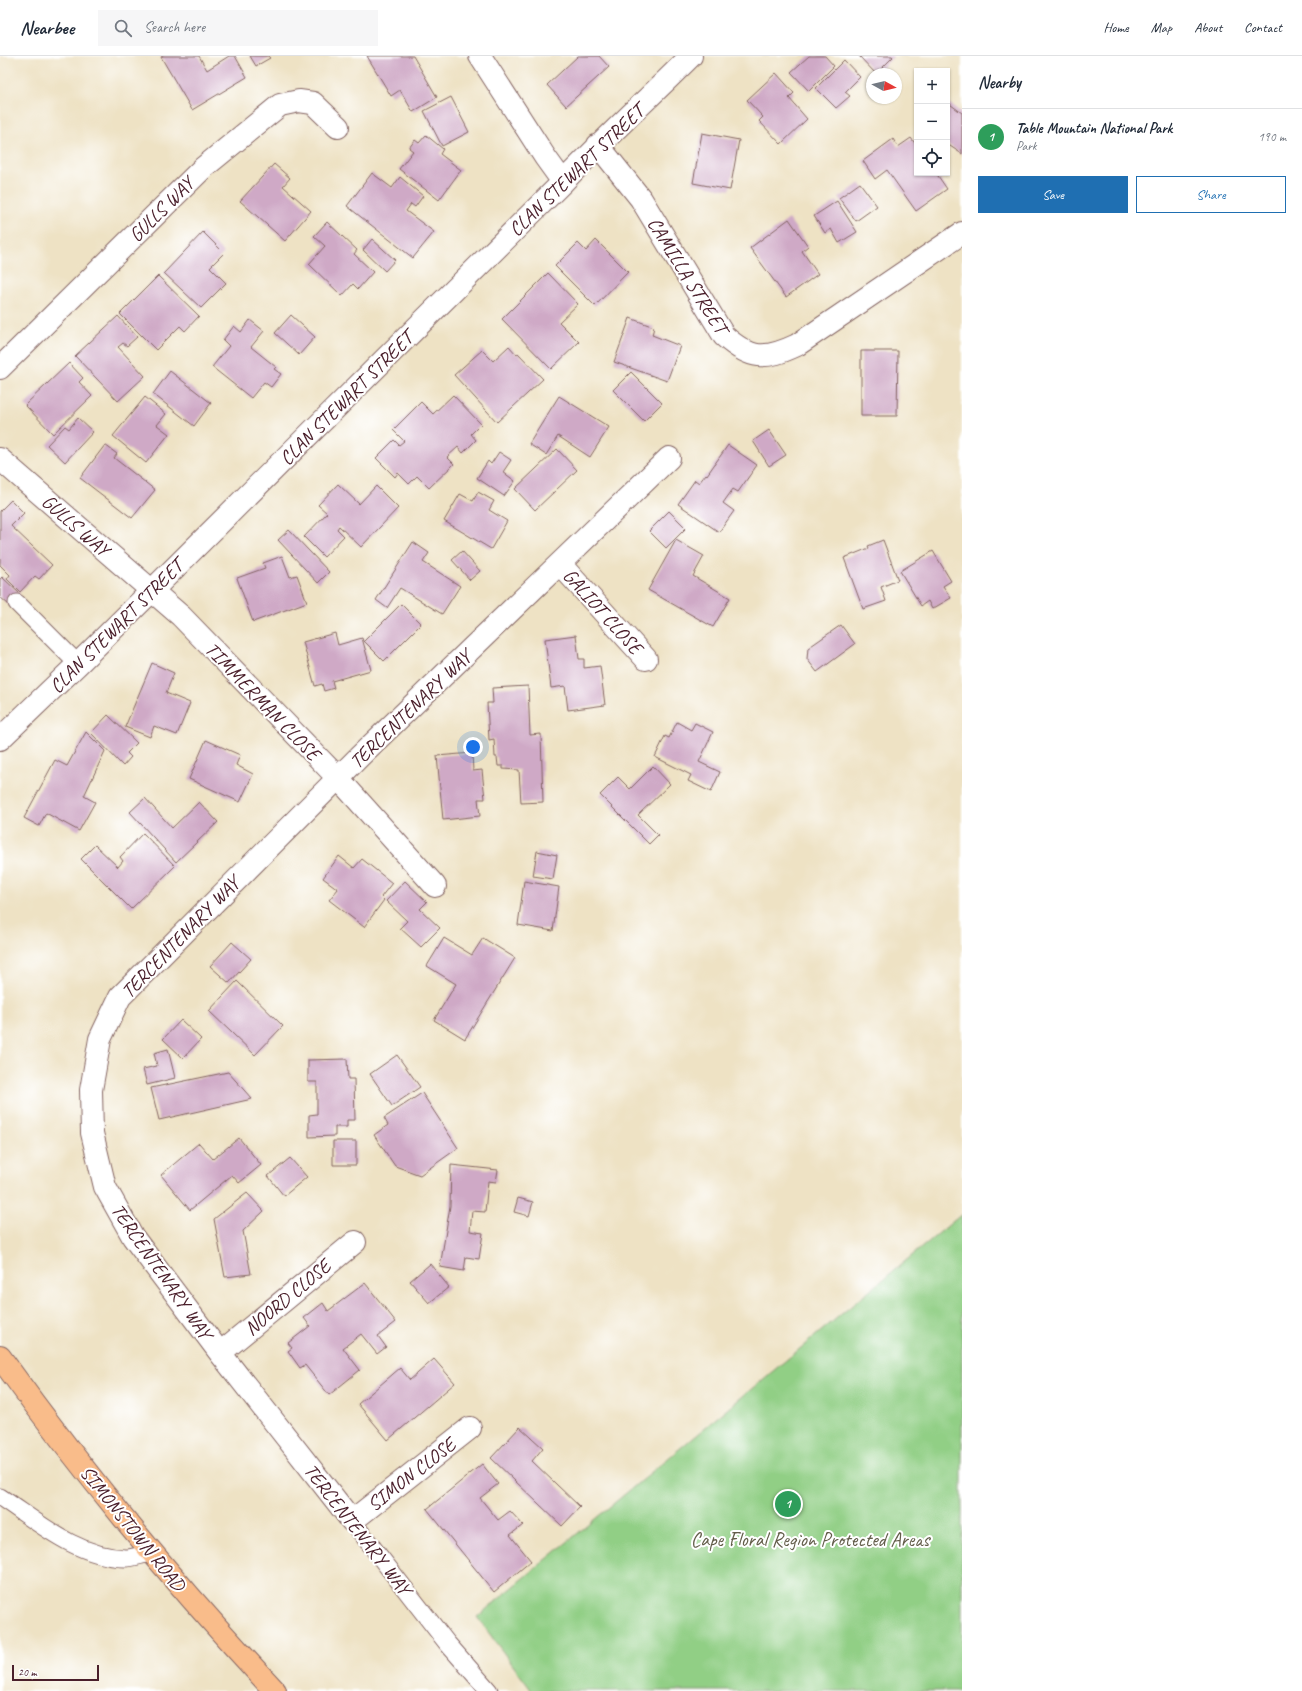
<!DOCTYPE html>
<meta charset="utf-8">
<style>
body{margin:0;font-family:Caveat,sans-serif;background:#f6f6f7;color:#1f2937}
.controls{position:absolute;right:12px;top:12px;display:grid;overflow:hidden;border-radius:0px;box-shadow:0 1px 3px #0004}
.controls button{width:36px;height:36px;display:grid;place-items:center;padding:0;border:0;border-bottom:1px solid #e0e1e3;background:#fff;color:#1f2937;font:20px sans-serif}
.compass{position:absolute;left:866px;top:12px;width:36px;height:36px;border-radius:50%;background:#fff;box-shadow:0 1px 3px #0004;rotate:98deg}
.scale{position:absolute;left:12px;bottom:10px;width:87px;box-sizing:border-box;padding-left:4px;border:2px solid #4a1f2b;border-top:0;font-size:11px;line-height:14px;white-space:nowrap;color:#4a1f2b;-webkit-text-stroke:3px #fff;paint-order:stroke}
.you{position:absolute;left:473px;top:691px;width:14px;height:14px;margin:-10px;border:3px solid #fff;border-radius:50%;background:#1a73e8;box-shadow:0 0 0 6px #1a73e833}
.badge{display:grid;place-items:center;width:26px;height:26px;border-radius:50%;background:#1f6fb2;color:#fff;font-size:13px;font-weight:700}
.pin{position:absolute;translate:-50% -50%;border:2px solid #fff;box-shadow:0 1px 4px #0006}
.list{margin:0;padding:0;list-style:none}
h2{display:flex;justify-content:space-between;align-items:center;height:52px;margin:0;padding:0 16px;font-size:17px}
h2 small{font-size:13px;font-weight:400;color:#747a83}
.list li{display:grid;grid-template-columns:26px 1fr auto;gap:12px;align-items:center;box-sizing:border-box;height:56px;padding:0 16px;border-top:1px solid #e0e1e3}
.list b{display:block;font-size:15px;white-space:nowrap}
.list p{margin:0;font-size:13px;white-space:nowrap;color:#747a83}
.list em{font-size:13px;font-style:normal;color:#747a83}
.actions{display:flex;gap:8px;padding:12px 16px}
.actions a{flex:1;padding:9px 0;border:1px solid #1f6fb2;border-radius:0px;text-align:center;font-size:14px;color:#1f6fb2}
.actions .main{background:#1f6fb2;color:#fff}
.icon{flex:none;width:22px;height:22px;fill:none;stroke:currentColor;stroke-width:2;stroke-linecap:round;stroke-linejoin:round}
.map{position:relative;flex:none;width:962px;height:1635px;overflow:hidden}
header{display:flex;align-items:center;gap:24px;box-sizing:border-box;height:56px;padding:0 20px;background:#fff;border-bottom:1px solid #e0e1e3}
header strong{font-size:19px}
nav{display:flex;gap:22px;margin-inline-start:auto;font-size:14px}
.search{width:280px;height:36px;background:#f6f6f7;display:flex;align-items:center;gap:10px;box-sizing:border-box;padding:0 14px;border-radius:0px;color:#747a83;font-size:15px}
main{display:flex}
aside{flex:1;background:#fff}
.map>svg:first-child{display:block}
</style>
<header>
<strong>Nearbee</strong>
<div class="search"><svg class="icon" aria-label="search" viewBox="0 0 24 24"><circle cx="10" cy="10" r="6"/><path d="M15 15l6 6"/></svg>Search here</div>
<nav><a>Home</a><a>Map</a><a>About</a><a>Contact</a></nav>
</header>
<main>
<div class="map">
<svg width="962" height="1635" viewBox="0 0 962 1635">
<rect width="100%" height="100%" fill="#fff"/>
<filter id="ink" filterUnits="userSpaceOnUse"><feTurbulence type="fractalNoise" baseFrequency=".025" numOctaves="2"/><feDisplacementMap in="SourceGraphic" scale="8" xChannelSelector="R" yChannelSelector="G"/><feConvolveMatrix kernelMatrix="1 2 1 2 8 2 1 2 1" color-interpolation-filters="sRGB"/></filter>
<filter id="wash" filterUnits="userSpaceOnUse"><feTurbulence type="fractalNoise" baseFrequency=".012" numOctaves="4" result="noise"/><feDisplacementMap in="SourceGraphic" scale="16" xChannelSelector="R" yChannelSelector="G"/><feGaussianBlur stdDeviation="0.9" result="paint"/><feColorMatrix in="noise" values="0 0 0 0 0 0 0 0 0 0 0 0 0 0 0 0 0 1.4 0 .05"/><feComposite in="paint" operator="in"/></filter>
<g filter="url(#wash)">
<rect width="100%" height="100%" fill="#eee2c4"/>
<path fill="#91cf85" stroke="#6e7758" d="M 962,1158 L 962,1635 L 532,1635 L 477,1561 Z"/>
<g id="blocks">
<path fill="#cfa9c6" d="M 163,0 L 199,0 L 207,14 L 229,0 L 235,0 L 247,21 L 192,54 L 161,1 Z
M 250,0 L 268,0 L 270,2 L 256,10 Z
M 367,0 L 413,0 L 437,41 L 413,56 L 400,34 L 391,40 Z
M 578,0 L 599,0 L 609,11 L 566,50 L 547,29 Z
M 809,0 L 825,0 L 834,10 L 809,35 L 791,16 Z
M 859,0 L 892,0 L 893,1 L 876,18 Z
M 844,4 L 860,21 L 845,36 L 850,40 L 836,52 L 816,32 Z
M 776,17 L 794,37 L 789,42 L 807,63 L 781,88 L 759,65 L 763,61 L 747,44 Z
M 451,41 L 469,76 L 442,90 L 424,55 Z
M 947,46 L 962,57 L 962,98 L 947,88 Z
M 702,77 L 739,84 L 730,134 L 693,127 Z
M 426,79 L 443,93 L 440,98 L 461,114 L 439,144 L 399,113 L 413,95 L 409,92 L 415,84 L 419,87 Z
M 911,82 L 917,90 L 917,117 L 936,117 L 947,133 L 916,155 L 887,114 L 875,123 L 863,105 L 893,83 L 898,91 Z
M 274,108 L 290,122 L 283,130 L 311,155 L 285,185 L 240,145 Z
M 372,117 L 392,132 L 400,121 L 423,140 L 415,151 L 411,148 L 406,155 L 434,176 L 413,202 L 347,150 Z
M 860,127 L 877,150 L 856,165 L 839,142 Z
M 837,145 L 857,176 L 839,187 L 831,173 L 825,177 L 814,160 Z
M 789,163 L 808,190 L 802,195 L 818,218 L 786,241 L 750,192 Z
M 327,166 L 357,194 L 354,198 L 373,216 L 358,233 L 353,228 L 342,240 L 309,208 L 325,190 L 314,180 Z
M 203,176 L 224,197 L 210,211 L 226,227 L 201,252 L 164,217 Z
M 372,183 L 395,204 L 385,215 L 363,194 Z
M 596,184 L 628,216 L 595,250 L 555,210 L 578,187 L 586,195 Z
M 548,217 L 578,248 L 559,266 L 579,286 L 551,313 L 502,263 Z
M 158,220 L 199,260 L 185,275 L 180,270 L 156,294 L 120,258 Z
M 291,259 L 315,281 L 299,299 L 275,277 Z
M 118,260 L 137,281 L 127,290 L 123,287 L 118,291 L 145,320 L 118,345 L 75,300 Z
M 630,262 L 654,271 L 652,279 L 680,290 L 667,325 L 614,306 Z
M 250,264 L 264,275 L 251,291 L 276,311 L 274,313 L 281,318 L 271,331 L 264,326 L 251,342 L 212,311 L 229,290 L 223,284 L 234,270 L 241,276 Z
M 509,290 L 517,299 L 518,297 L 543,323 L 497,366 L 454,319 L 482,294 L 493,305 Z
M 861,295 L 898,295 L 897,360 L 861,360 Z
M 69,307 L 83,322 L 79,326 L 92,340 L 53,378 L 25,349 Z
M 170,315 L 211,347 L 194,370 L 153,338 Z
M 631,316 L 662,347 L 644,365 L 613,334 Z
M 453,339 L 481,368 L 471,378 L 476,384 L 463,397 L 458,391 L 447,401 L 454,408 L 429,432 L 417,420 L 409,428 L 398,417 L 395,421 L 376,402 L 394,384 L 399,389 L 404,385 L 393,374 L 421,346 L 433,358 Z
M 559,340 L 609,371 L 590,401 L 558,380 L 546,399 L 529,388 Z
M 145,341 L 166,358 L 157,369 L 169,378 L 146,407 L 113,380 Z
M 78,362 L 93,376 L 65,406 L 47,389 L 65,370 L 69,373 Z
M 769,374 L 786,399 L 769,410 L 753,385 Z
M 105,389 L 117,398 L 114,402 L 155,434 L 132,462 L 80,422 Z
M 728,389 L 757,409 L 738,436 L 733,433 L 723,447 L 734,455 L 719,476 L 678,448 L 695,424 L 699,427 L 706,418 L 707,419 Z
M 557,393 L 577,414 L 535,454 L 515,433 Z
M 499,396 L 511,404 L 503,416 L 515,425 L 504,440 L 477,422 L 488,405 L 491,408 Z
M 338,428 L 359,448 L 376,430 L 398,452 L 361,491 L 339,470 L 337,473 L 344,480 L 324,501 L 304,481 L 327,457 L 318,449 Z
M 478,436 L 494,445 L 489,454 L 507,465 L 491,493 L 444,465 L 460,438 L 473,445 Z
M 11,444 L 24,457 L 11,470 L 52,509 L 39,523 L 35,520 L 20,536 L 7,523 L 10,519 L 0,509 L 0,455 Z
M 669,455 L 686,472 L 666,492 L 649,475 Z
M 289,474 L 329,516 L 318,527 L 278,484 Z
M 676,484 L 704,500 L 693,520 L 730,542 L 713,571 L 648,534 Z
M 883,484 L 898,524 L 881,531 L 886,545 L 863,553 L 844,502 L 869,492 L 868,490 Z
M 413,486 L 429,497 L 423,506 L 460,530 L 442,558 L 400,532 L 387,552 L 376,544 Z
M 462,495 L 480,515 L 470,524 L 452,504 Z
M 933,495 L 951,525 L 943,530 L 951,542 L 932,553 L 928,545 L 921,550 L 900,515 Z
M 282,500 L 290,521 L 297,519 L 307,546 L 253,566 L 237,522 L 265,512 L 263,507 Z
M 2,521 L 20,538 L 9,549 L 0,541 L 0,523 Z
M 401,548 L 421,568 L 384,605 L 364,585 Z
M 841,569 L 855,588 L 817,616 L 807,603 L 808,592 Z
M 335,577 L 338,589 L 362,582 L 371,614 L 332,625 L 334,632 L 324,635 L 322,628 L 315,630 L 303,586 Z
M 576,579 L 579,603 L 584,603 L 584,612 L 600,610 L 605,649 L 568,654 L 565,630 L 551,632 L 545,583 Z
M 152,607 L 174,617 L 166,637 L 190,647 L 177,679 L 154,670 L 150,681 L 125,671 Z
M 528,630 L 530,679 L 541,678 L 543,746 L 521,747 L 519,714 L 503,713 L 503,710 L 498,710 L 497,701 L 495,701 L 494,683 L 489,684 L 487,647 L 493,647 L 492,632 Z
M 108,659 L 137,687 L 127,697 L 131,701 L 123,710 L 91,677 Z
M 677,666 L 691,674 L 695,667 L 713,676 L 699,706 L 720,716 L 711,736 L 688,725 L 691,719 L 655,701 L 665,680 L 669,682 Z
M 86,676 L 105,695 L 84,740 L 95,746 L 79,775 L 46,757 L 39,770 L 24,762 L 55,704 L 67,710 Z
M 206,684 L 240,699 L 236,709 L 253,718 L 240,746 L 189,723 Z
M 472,697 L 473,715 L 482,714 L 485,743 L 478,743 L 480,760 L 443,764 L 437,700 Z
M 653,710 L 670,728 L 638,759 L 658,779 L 649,788 L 600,739 L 618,721 L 630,733 Z
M 145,742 L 172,772 L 199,746 L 218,766 L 176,806 L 130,756 Z
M 143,777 L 175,810 L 131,853 L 81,803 L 95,789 L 118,811 L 123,805 L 120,801 Z
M 537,795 L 557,799 L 553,823 L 533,820 Z
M 339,800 L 354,812 L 362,803 L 392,827 L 381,841 L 384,844 L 364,871 L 329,844 L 338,833 L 323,822 Z
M 405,825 L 427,846 L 420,853 L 440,872 L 421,891 L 400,872 L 407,865 L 386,845 Z
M 524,825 L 559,831 L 553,875 L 518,869 Z
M 444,882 L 472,899 L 483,882 L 515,902 L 465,983 L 434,964 L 456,928 L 427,910 Z
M 232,886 L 251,903 L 229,927 L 210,910 Z
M 237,925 L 283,970 L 255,999 L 209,955 Z
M 181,964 L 201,983 L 183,1002 L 163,983 Z
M 168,993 L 175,1022 L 147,1029 L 143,1013 L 157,1010 L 154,997 Z
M 397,999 L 420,1031 L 392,1050 L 370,1018 Z
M 347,1003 L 348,1023 L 354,1023 L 355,1064 L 347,1064 L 347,1071 L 335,1071 L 335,1080 L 309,1081 L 309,1059 L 317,1058 L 317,1026 L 308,1026 L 308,1004 Z
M 228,1016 L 252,1043 L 159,1064 L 151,1032 Z
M 422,1037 L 458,1092 L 420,1119 L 395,1110 L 374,1079 L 388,1069 L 384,1062 Z
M 239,1082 L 261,1109 L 239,1127 L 232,1119 L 190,1154 L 161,1119 L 199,1087 L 213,1103 Z
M 333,1085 L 356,1085 L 356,1109 L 333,1109 Z
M 290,1102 L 307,1121 L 284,1140 L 268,1120 Z
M 451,1109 L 498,1114 L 496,1126 L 488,1125 L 485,1156 L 472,1155 L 470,1175 L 483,1177 L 479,1203 L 466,1201 L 464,1215 L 440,1211 L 450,1150 Z
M 247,1137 L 264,1155 L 243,1175 L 251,1218 L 225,1221 L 214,1163 Z
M 518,1142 L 533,1146 L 529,1160 L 514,1156 Z
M 430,1208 L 449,1231 L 429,1247 L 410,1225 Z
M 365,1227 L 396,1266 L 378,1280 L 386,1291 L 377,1298 L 361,1278 L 343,1292 L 360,1314 L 329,1339 L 305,1309 L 300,1312 L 288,1295 L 292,1292 L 288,1287 L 310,1270 L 304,1262 L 323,1247 L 328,1255 Z
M 434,1303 L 455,1327 L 388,1384 L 358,1348 L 400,1312 L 410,1324 Z
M 520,1371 L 543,1392 L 532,1405 L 580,1451 L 562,1470 L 491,1402 Z
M 482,1408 L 498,1428 L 480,1442 L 498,1464 L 510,1455 L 523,1469 L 510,1479 L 531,1505 L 494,1536 L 427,1453 Z"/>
</g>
</g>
<g filter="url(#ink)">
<use href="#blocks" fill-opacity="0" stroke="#836361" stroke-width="1"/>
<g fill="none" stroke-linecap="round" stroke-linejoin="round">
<defs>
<path id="service" d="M 17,547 L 78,608
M 0,1441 C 38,1466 77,1501 125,1502 C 134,1502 143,1498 152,1497
M 352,1465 L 447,1587 L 489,1635"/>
<path id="minor" d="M 480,0 L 545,101 L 563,126
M 598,89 L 641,143 L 724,280 C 751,304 765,304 797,289 L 962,177
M 0,312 L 203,112 L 280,49 L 299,45 L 313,47 L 338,71
M 0,403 L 181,560 L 338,722 L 435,830
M 560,508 L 646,603
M 0,683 L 78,608 L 563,126 C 605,82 649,42 691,0
M 220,1297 L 355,1186
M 470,1372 L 352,1465 L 220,1297 L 133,1181 L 105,1131 L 92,1077 L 91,1034 L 100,983 L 120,941 L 360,700 L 669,402"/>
<path id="primary" d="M 0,1301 C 84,1418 176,1529 275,1635"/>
</defs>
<use href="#service" stroke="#836361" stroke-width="19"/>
<use href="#minor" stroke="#836361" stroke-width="24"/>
<use href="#primary" stroke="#836361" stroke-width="24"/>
<use href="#service" stroke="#fff" stroke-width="17"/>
<use href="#minor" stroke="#fff" stroke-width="22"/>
<use href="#primary" stroke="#f9bc8a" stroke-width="22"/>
</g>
</g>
<g text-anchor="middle" stroke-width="4" stroke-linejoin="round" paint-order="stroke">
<g font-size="20" fill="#4a1f2b" stroke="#fff">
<text transform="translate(576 114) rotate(-44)" y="7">CLAN STEWART STREET</text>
<text transform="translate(161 153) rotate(-45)" y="7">GULLS WAY</text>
<text transform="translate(688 219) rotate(58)" y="7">CAMILLA STREET</text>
<text transform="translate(346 342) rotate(-45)" y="7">CLAN STEWART STREET</text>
<text transform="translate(76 469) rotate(41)" y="7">GULLS WAY</text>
<text transform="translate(603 555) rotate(48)" y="7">GALIOT CLOSE</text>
<text transform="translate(116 570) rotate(-45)" y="7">CLAN STEWART STREET</text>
<text transform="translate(263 645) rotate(46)" y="7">TIMMERMAN CLOSE</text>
<text transform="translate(410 653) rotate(-44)" y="7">TERCENTENARY WAY</text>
<text transform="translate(180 881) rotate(-46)" y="7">TERCENTENARY WAY</text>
<text transform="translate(162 1215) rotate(55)" y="7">TERCENTENARY WAY</text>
<text transform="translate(287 1241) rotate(-40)" y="7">NOORD CLOSE</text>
<text transform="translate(411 1418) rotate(-38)" y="7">SIMON CLOSE</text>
<text transform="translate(133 1472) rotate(51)" y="7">SIMONSTOWN ROAD</text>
<text transform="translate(358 1473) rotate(52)" y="7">TERCENTENARY WAY</text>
</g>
<g font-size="20" fill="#635d4a" stroke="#fff">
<text x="810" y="1490">Cape Floral Region Protected Areas</text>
</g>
</g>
</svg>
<div class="controls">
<button>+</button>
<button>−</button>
<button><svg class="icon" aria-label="locate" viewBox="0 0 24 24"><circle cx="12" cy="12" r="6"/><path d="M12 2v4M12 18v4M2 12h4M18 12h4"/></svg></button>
</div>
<svg class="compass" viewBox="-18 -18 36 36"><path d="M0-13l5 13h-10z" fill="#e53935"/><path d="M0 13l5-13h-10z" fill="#747a83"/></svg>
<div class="scale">20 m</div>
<div class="you"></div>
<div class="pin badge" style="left:788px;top:1448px;background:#2e9e5b">1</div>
</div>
<aside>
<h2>Nearby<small></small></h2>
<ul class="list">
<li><span class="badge" style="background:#2e9e5b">1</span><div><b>Table Mountain National Park</b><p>Park</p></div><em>190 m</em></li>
</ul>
<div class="actions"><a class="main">Save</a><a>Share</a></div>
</aside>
</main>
